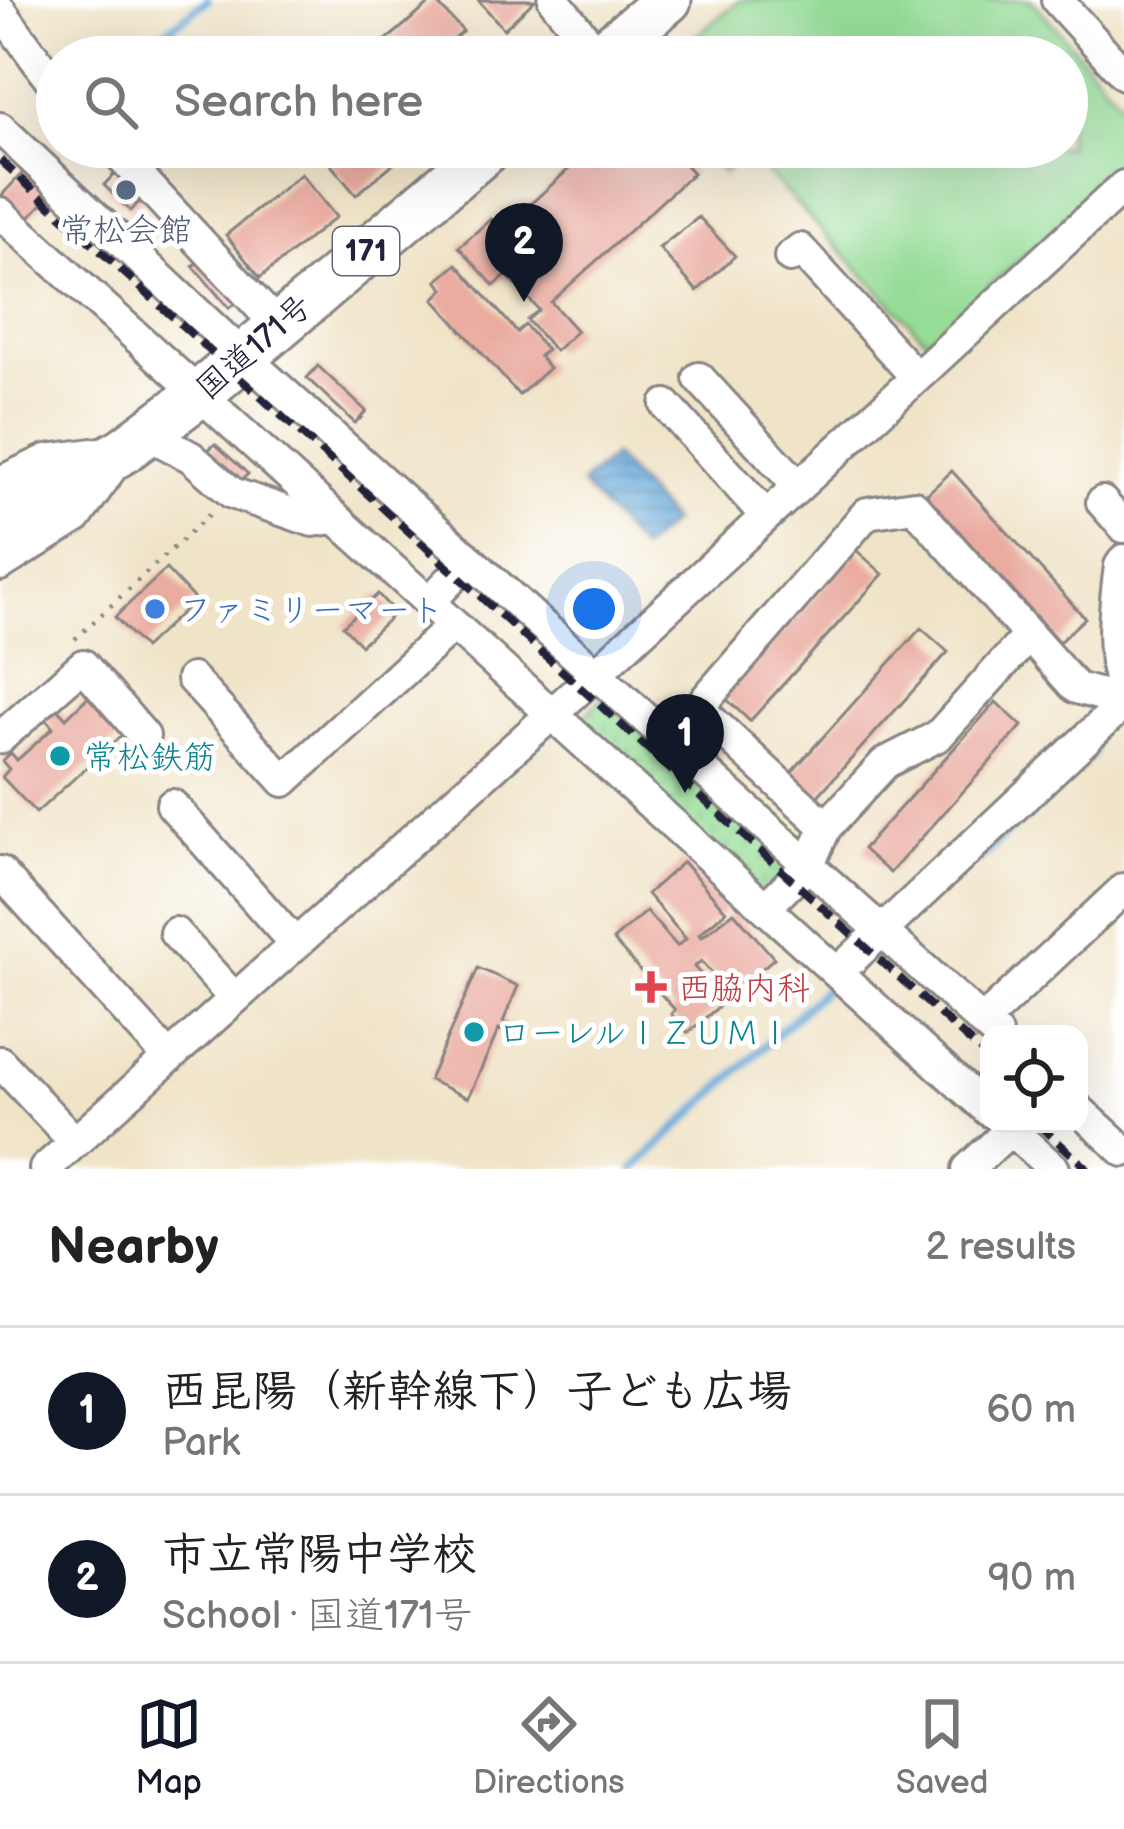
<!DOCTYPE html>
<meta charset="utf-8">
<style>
body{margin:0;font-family:"Balsamiq Sans","Klee One",sans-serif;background:#f6f6f6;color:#222}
.controls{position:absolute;right:36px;bottom:36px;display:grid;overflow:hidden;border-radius:24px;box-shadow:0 12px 48px #0002}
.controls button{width:108px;height:108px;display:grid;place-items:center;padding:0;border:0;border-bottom:3px solid #e0e0e0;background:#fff;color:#222;font:60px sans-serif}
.you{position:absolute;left:594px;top:609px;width:42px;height:42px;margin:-30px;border:9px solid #fff;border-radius:50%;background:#1a73e8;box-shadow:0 0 0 18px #1a73e833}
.badge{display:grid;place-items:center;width:78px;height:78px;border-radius:50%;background:#111827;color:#fff;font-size:39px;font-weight:700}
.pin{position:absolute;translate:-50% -99px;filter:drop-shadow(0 3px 6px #0008)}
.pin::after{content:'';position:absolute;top:63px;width:42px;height:36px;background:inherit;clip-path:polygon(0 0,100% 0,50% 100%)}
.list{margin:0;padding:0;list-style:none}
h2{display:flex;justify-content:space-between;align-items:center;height:156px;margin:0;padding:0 48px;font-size:51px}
h2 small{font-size:39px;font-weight:400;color:#767676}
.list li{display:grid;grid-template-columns:78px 1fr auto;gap:36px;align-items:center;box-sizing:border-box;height:168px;padding:0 48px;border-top:3px solid #e0e0e0}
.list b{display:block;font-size:45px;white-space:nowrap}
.list p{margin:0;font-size:39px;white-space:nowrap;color:#767676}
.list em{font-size:39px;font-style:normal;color:#767676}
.icon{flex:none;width:66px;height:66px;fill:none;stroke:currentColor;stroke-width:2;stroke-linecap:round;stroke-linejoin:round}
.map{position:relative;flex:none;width:1124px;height:1169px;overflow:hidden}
.search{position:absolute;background:#fff;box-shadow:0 12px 48px #0002;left:36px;right:36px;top:36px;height:132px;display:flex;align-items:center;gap:30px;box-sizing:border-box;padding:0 42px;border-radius:66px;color:#767676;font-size:45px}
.sheet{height:492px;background:#fff}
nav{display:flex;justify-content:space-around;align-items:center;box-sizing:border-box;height:168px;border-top:3px solid #e0e0e0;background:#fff;font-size:33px;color:#767676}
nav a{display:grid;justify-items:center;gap:6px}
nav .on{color:#111827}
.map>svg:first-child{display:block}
</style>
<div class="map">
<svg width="1124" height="1169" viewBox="0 0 1124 1169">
<defs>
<pattern id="green-dots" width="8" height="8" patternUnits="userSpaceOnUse" patternTransform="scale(3)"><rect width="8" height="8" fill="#95dc96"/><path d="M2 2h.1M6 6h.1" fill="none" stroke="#80bc82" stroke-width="1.8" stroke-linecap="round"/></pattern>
<pattern id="water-rules" width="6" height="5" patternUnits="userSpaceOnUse" patternTransform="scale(3)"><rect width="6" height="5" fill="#64a7d8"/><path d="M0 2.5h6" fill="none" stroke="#5288b0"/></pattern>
</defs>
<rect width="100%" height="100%" fill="#fff"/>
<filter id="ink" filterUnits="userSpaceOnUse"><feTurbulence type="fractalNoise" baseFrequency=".00833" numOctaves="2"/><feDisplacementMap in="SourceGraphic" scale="24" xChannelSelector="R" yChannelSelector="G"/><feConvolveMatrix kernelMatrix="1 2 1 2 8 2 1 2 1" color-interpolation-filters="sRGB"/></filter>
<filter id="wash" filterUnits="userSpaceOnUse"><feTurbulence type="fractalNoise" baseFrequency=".004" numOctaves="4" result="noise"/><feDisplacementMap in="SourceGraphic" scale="48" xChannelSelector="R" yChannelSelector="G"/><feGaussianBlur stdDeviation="2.7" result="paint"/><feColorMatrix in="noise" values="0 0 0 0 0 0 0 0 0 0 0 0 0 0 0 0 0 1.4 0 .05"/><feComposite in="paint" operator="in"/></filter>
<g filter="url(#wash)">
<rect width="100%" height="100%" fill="#f0e4c8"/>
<path fill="url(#green-dots)" stroke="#5c7f68" stroke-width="3" d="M 610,690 L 797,858 L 762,898 L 573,727 Z"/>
<path fill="#95dc96" stroke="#5c7f68" stroke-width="3" d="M 740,0 L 1032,0 L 1124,106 L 1124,170 L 926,340 L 747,152 L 723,173 L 699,147 L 1067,147 L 1067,57 L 670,57 Z"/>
<path fill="url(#water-rules)" stroke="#43648a" stroke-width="3" d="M 613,456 L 672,522 L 641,550 L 581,484 Z"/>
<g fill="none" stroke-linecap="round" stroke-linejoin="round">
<path stroke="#64a7d8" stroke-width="8" d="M 132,57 L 207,0
M 977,861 L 1093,753
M 634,1169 L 831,983"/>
</g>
<g id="blocks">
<path fill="#eaaca0" d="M 434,0 L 463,31 L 436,53 L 439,57 L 366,57 Z
M 478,0 L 535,0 L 504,29 Z
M 316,147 L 413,147 L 356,195 Z
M 593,147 L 670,147 L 693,173 L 551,302 L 577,331 L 555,351 L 527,320 L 539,310 L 507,275 L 494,286 L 459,247 L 491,219 L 502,230 Z
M 751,147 L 784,147 L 764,165 Z
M 121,167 L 147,194 L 130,211 L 104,185 Z
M 27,168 L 53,192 L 28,219 L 2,195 Z
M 301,174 L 336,217 L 260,278 L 226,235 Z
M 699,217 L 735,256 L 697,291 L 659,248 Z
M 205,256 L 241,297 L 229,308 L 193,266 Z
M 457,264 L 517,332 L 525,325 L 547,350 L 539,356 L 549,368 L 519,395 L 434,299 L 444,289 L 437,281 Z
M 318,366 L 366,411 L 355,423 L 307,378 Z
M 215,444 L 248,474 L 237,484 L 207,451 Z
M 952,471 L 1085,618 L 1059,642 L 926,495 Z
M 856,550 L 883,574 L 750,721 L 724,697 Z
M 166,569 L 195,600 L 144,648 L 115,617 Z
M 378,594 L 395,613 L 361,645 L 343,626 Z
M 921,628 L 948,652 L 815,799 L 789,775 Z
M 88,697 L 122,735 L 36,813 L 2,777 L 9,769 L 2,761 L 11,753 L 17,760 L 53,728 L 44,717 L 56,707 L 66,718 Z
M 996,702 L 1022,726 L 890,873 L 863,849 Z
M 683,862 L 726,911 L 699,934 L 701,937 L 734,912 L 774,958 L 731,996 L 701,961 L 694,967 L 725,1001 L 688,1033 L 671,1014 L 675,1010 L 613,940 L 646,911 L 677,946 L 686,939 L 647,894 Z
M 478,968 L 518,986 L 503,1022 L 514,1027 L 511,1034 L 499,1029 L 468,1098 L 429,1080 Z"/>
</g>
</g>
<g filter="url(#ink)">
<use href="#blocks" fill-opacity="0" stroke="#898382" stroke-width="3"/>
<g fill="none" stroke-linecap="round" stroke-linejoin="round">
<defs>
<path id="minor" d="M 554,0 L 599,56
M 1057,0 L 1124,74
M 0,10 L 57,88
M 0,128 L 242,355 L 996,1034
M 112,147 L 277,325
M 0,213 L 989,1111
M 790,257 L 800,249 L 916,377
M 699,378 L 798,486
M 666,405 L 766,516
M 148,434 L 191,457 L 232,493 L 313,521 L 335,518
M 0,482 L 47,460 L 124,450 L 77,517 L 0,565
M 1102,502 L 1124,527
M 1124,560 L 1120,566 C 1114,611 1109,654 1124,697
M 429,602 L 470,560
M 192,679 L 284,781 L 454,625
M 0,738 L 83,665 L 144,736
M 172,805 L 295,944
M 826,827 L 698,708 L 867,513 L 914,506 L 1076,688 L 1124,701
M 0,872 L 169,1058
M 766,907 L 809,864 L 826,827 L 885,763 L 938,736 L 1029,635
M 175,933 L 234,998
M 838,972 L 1124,703
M 982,1022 L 1124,889
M 0,1062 L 75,1142
M 1079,1110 L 1124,1151
M 1004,1124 L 1054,1169
M 45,1169 L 552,714 L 1124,186
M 968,1169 L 1010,1130"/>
<path id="highway" d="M 599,57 L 668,0
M 0,523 L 124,450 L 198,395 L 490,147"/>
</defs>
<use href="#minor" stroke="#898382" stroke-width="36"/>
<use href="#highway" stroke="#898382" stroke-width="51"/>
<path stroke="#898382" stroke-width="4.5" stroke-dasharray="3 9" stroke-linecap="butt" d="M 360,417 L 366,423
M 75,639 L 212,512"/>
<use href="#minor" stroke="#fff" stroke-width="30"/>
<use href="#highway" stroke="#fff" stroke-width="45"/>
<path stroke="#22223b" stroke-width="8" stroke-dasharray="18 9" stroke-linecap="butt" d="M 0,160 L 989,1059
M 1038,1124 L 1088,1169"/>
</g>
</g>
<circle fill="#5c6f8a" stroke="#fff" stroke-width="4.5" cx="126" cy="190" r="12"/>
<circle fill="#3f7fe0" stroke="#fff" stroke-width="4.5" cx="155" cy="609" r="12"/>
<g fill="#0f9aa8" stroke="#fff" stroke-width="4.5">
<circle cx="60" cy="756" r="12"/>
<circle cx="474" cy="1032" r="12"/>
</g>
<path fill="#e0444e" stroke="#fff" stroke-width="4.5" d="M645 969h12v12h12v12h-12v12h-12v-12h-12v-12h12z"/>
<g text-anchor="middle" stroke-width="10" stroke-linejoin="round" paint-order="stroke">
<rect fill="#fff" stroke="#646476" stroke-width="3" x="333" y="227" width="66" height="48" rx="9"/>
<g font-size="30" font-weight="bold" fill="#22223b">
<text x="366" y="261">171</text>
</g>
<g font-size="33" fill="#4e5e75" stroke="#fff">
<text x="126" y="241">常松会館</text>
</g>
<g font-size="33" fill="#22223b" stroke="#fff">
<text transform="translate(253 346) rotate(-41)" y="12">国道171号</text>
</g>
<g font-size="33" fill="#366cbe" stroke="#fff" text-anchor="start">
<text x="179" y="621">ファミリーマート</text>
</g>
<g font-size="33" fill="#0d838f" stroke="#fff" text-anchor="start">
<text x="84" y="768">常松鉄筋</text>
<text x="498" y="1044">ローレルＩＺＵＭＩ</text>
</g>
<g font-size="33" fill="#be3a42" stroke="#fff" text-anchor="start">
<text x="678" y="999">西脇内科</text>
</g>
</g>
</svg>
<div class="controls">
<button><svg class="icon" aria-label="locate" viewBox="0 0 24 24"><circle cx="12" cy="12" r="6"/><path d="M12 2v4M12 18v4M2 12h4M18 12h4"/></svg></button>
</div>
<div class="you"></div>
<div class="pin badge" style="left:685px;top:793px">1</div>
<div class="pin badge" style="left:524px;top:302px">2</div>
<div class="search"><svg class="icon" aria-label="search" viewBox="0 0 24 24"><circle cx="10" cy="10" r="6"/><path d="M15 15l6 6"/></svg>Search here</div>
</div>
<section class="sheet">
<h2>Nearby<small>2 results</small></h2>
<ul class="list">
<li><span class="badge">1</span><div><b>西昆陽（新幹線下）子ども広場</b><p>Park</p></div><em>60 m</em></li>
<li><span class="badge">2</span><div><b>市立常陽中学校</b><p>School · 国道171号</p></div><em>90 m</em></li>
</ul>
</section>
<nav>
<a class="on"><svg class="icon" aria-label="map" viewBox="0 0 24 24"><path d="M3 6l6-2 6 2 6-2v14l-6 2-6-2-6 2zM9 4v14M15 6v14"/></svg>Map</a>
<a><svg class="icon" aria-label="directions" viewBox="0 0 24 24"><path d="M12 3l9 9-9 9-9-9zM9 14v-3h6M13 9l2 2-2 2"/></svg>Directions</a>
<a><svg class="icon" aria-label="saved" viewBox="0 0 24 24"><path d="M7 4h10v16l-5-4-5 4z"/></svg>Saved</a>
</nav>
